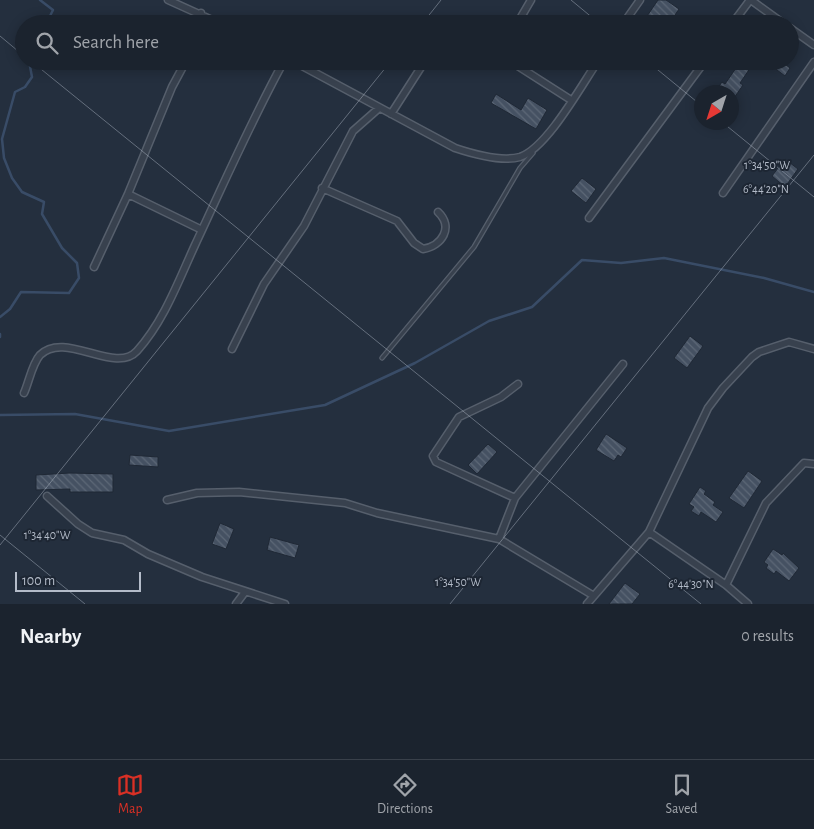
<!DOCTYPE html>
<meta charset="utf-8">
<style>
body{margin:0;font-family:"Alegreya Sans",sans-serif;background:#282f3a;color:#f1f3f6}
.compass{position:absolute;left:694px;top:85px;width:45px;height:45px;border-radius:50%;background:#1b232e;box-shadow:0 2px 12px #0003;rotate:219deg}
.scale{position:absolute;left:15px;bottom:12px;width:126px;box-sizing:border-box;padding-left:5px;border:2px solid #b4bcc9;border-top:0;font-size:14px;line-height:18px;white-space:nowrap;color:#b4bcc9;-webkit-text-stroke:4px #1d2633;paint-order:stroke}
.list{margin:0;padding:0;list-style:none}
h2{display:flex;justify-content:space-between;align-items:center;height:65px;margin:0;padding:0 20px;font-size:21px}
h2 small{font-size:16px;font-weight:400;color:#a0a4aa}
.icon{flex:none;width:28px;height:28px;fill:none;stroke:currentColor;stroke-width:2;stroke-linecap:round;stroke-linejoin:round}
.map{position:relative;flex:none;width:814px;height:604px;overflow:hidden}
.search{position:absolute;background:#1b232e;box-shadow:0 2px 12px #0003;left:15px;right:15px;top:15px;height:55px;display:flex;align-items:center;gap:12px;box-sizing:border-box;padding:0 18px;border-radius:28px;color:#a0a4aa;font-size:19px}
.sheet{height:155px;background:#1b232e}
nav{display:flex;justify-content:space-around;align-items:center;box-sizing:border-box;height:70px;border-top:1px solid #39404a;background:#1b232e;font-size:14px;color:#a0a4aa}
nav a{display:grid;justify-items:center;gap:2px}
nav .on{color:#d93025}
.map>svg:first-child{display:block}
</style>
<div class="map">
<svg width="814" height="604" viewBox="0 0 814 604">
<defs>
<pattern id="building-back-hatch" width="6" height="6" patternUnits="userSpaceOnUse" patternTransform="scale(1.25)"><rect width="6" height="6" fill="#455162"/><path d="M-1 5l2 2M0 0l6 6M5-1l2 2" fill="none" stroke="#5d6877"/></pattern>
</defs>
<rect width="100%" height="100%" fill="#242f3e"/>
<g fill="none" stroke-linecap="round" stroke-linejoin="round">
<path stroke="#394c67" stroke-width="2.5" d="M 40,0 L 53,10 L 46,24
M 0,317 L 10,309 L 21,292 L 69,293 L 79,278 L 77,263 L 62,248 L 42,214 L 44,202 L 22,192 L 12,178 L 4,158 L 2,139 L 15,92 L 25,87 L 32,77 L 29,61
M 0,334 L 0,337
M 0,415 L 75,414 L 169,431 L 325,405 L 415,363 L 489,321 L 532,307 L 582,260 L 621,263 L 664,258 L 764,278 L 814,292"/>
</g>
<path fill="url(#building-back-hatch)" stroke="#1f2835" d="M 658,0 L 666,0 L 679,9 L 669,24 L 653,24 L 645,19 Z
M 726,61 L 755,61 L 740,83 L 743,85 L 732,101 L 732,92 L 723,92 L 717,89 L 722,82 L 725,84 L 736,68 Z
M 765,61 L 781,61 L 790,68 L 785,76 Z
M 496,94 L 521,110 L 528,98 L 547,110 L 536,129 L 491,103 Z
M 785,159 L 798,169 L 785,187 L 772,176 Z
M 582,178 L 596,189 L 586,203 L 571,191 Z
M 690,336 L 703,346 L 687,368 L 674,358 Z
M 606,434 L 627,448 L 621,457 L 618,455 L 614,461 L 596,450 Z
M 488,444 L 497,452 L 477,474 L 468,465 Z
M 130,455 L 158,457 L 158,467 L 129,465 Z
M 748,471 L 762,481 L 744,508 L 729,498 Z
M 70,473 L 113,474 L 113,492 L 70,492 L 70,489 L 36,490 L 36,475 Z
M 700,487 L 706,491 L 704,494 L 715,502 L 713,505 L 723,512 L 716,522 L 701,512 L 699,516 L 691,511 L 694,507 L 689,504 Z
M 220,523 L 234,529 L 226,549 L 212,544 Z
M 270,537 L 299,545 L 295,558 L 267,550 Z
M 773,549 L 782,555 L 783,553 L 799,568 L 789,581 L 776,571 L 774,574 L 766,568 L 768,565 L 764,562 Z
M 625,583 L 640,594 L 632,604 L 609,604 Z"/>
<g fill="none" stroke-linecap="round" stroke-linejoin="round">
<defs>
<path id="service" d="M 382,358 L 474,247 L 520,168 L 533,153"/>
<path id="minor" d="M 168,0 L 221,24
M 751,0 L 784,24
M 201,13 L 202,24
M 517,24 L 531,0
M 623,24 L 640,0
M 732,24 L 750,0
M 790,28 L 814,45
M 293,61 L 455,148 C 473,154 502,162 520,157 C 547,148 581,86 598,61
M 510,61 L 571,100
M 391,114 L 425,61
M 322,188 L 397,221 L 414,243 L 423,249 C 442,246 454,227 438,212
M 723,193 L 814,62
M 128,194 L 202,230
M 589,218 L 705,61
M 94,267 L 128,194 L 172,87 L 186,61
M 232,349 L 264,284 L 304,226 L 353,131 L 378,109
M 24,393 C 29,382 32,364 40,355 C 65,330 115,375 137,351 C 164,321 178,282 195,245 C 224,183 251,121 284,61
M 47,496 L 78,524 L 92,533 L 124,540 L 148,554 L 202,577 L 285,604
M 515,498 L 436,462 L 433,456 L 459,417 L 501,397 L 518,384
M 167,500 L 197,493 L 239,492 L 345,503 L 377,513 L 499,539 L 594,596
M 649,532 L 726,585 L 748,604
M 499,539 L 515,498 L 623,364
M 726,585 L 766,503 L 804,463 L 814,464
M 236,604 L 245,592
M 587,604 L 649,532 L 708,408 L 723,388 L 752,357 L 759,352 L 789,342 L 814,349"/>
</defs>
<use href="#service" stroke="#565f6c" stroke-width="5.5"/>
<use href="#minor" stroke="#565f6c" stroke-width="9"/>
<use href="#service" stroke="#38414e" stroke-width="3"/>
<use href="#minor" stroke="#38414e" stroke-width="6"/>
</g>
<path fill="none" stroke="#b4bcc9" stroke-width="1" stroke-opacity="0.45" d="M 571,0 L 600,24M 422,24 L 441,0M 0,36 L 24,56M 31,61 L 701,604M 647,61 L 702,106M 722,122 L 814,197M 0,535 L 85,604M 0,545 L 391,61M 450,604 L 814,155"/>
<g font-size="12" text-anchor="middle" fill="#b4bcc9" stroke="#1d2633" stroke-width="4" stroke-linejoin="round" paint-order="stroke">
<text x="767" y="169">1°34'50"W</text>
<text x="766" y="193">6°44'20"N</text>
<text x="47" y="539">1°34'40"W</text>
<text x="458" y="586">1°34'50"W</text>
<text x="691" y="588">6°44'30"N</text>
</g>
</svg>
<svg class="compass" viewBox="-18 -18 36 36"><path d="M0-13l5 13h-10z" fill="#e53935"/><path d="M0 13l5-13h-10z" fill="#a0a4aa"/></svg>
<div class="scale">100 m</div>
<div class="search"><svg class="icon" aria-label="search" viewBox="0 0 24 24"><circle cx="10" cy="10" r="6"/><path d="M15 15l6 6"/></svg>Search here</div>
</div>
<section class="sheet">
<h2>Nearby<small>0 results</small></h2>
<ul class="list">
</ul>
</section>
<nav>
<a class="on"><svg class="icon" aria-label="map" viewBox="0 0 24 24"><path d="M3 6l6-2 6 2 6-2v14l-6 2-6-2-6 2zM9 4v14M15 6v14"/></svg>Map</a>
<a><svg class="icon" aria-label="directions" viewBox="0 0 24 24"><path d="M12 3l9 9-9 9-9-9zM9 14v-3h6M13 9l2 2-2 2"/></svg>Directions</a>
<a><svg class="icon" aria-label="saved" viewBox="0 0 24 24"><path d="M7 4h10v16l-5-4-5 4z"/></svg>Saved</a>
</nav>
